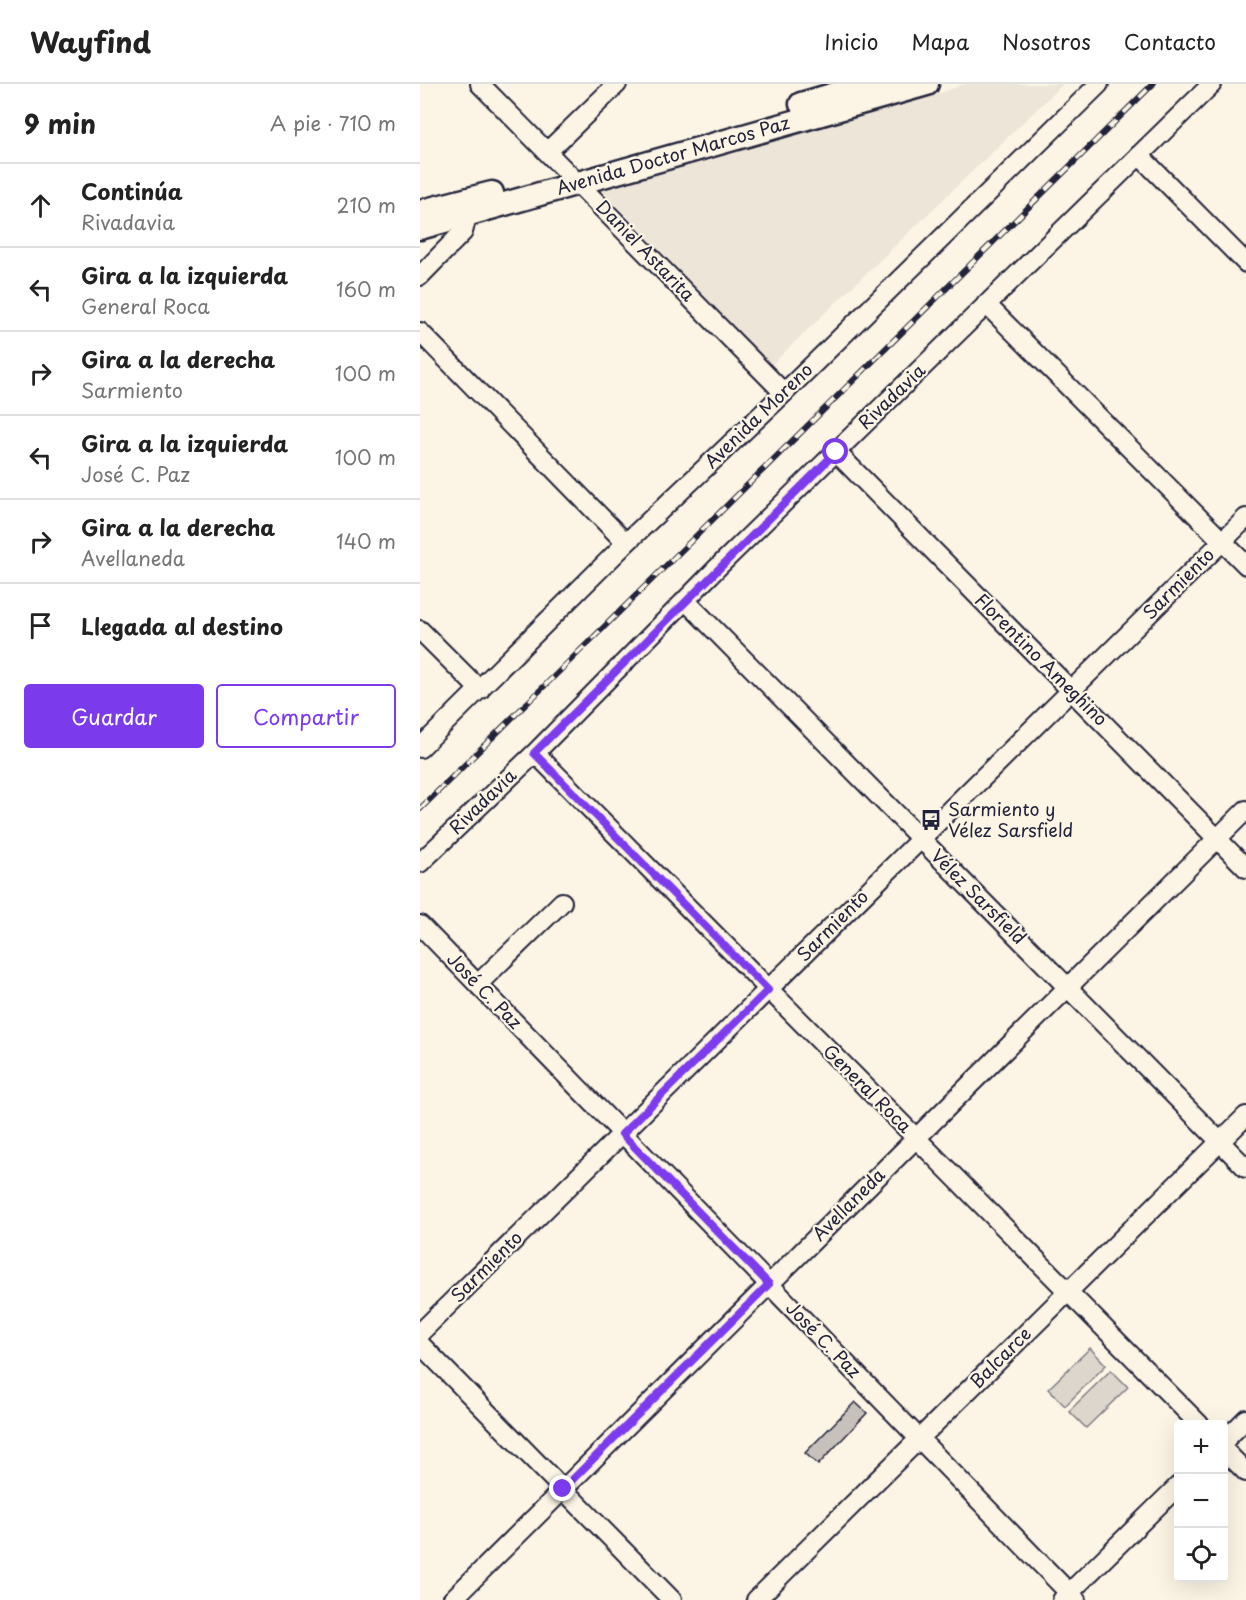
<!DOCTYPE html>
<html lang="es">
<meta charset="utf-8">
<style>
body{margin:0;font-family:"Playpen Sans",sans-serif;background:#f2f2f2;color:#222}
.controls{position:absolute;right:18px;bottom:18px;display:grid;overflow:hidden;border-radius:6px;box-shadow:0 6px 24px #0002}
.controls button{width:54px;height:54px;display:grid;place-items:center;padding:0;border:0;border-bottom:2px solid #e0e0e0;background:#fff;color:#222;font:30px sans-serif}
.stop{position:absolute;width:18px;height:18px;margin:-14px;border:4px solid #7c3aed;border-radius:50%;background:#fff}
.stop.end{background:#7c3aed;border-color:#fff;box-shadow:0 2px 6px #0008}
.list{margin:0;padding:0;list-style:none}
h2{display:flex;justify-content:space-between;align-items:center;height:78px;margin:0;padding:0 24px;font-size:26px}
h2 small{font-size:20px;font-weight:400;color:#767676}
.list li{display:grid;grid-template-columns:39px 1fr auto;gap:18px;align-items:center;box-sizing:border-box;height:84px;padding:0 24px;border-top:2px solid #e0e0e0}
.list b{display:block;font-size:22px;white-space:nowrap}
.list p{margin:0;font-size:20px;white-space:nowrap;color:#767676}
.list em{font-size:20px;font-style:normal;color:#767676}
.actions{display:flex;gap:12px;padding:18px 24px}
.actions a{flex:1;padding:14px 0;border:2px solid #7c3aed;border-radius:6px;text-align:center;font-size:21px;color:#7c3aed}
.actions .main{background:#7c3aed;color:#fff}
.icon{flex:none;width:33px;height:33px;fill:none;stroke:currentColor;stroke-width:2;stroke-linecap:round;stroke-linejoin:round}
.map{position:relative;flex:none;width:826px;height:1516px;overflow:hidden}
header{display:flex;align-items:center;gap:36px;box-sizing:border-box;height:84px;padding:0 30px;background:#fff;border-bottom:2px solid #e0e0e0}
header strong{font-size:28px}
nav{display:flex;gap:33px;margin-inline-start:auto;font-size:21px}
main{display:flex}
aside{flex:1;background:#fff}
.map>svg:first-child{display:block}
</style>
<header>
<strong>Wayfind</strong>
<nav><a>Inicio</a><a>Mapa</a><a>Nosotros</a><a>Contacto</a></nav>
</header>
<main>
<aside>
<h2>9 min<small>A pie · 710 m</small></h2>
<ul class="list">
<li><svg class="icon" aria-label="ahead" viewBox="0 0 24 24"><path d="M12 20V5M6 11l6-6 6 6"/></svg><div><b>Continúa</b><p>Rivadavia</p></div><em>210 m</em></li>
<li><svg class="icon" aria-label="left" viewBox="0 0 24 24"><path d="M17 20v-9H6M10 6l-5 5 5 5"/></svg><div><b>Gira a la izquierda</b><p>General Roca</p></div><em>160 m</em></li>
<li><svg class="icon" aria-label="right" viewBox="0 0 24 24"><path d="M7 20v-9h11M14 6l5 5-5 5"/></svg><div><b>Gira a la derecha</b><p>Sarmiento</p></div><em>100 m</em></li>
<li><svg class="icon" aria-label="left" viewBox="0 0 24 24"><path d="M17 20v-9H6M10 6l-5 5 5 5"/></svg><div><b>Gira a la izquierda</b><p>José C. Paz</p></div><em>100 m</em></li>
<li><svg class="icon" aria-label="right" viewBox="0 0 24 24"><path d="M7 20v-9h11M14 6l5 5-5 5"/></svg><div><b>Gira a la derecha</b><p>Avellaneda</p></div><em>140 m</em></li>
<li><svg class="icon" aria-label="arrive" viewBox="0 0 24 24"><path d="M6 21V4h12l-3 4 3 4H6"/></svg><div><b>Llegada al destino</b></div></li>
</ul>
<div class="actions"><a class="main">Guardar</a><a>Compartir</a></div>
</aside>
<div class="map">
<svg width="826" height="1516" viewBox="0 0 826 1516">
<rect width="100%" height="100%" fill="#fcf5e5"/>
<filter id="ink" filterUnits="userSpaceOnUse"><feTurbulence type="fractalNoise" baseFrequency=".0167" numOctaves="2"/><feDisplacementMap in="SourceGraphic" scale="12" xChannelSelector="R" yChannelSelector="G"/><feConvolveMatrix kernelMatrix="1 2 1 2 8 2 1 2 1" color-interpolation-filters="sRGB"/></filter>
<g filter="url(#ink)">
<path fill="#ece5d8" d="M 544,0 L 643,0 L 351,281 L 180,104 L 521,9 Z"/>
<path fill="#dcd6cc" stroke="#7f7c84" stroke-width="1.5" d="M 670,1264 L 686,1281 L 645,1322 L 628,1305 Z
M 691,1286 L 708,1303 L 666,1344 L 649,1327 Z"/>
<path fill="#c6c1bb" stroke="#22223b" stroke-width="1.5" d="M 435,1318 L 447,1329 L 398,1381 L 385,1369 Z"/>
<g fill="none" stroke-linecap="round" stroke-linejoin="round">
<defs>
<path id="minor" d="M 60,0 L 364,309
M 127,68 L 197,0
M 719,71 L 826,179
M 0,192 L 43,148 L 47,132
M 566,220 L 826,481
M 0,248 L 206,459
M 416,368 L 826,784
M 265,516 L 826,1084
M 0,546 L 60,606
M 0,664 L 206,459 L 364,309 L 679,0
M 115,669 L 779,1340
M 0,779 L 115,669 L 299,482 L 792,0
M 0,841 L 656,1516
M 58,900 L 142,818
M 0,1249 L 826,434
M 0,1260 L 252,1516
M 804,1357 L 826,1335
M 804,1366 L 826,1388
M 32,1516 L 826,726
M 336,1516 L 826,1032
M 642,1516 L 758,1402"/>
<path id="major" d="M 381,20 L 449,0
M 6,126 L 72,109
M 0,144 L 507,0"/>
</defs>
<use href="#minor" stroke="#22223b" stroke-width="22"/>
<use href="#major" stroke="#22223b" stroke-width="27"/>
<use href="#minor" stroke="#fcf5e5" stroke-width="18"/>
<use href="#major" stroke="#fcf5e5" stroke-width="22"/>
<defs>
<path id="rail" d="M 0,725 L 733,0"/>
</defs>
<use href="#rail" stroke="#22223b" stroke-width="6"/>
<use href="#rail" stroke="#fcf5e5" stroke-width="4" stroke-dasharray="11" stroke-linecap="butt"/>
</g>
</g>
<g fill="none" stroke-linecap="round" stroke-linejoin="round" filter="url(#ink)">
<path stroke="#7c3aed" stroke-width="8" d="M 143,1405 L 349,1200 L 202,1050 L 348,906 L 114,669 L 416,368"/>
</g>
<defs>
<symbol id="bus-bare" viewBox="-9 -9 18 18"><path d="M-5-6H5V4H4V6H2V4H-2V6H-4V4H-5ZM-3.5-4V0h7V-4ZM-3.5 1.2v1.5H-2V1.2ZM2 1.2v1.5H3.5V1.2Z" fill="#22223b" stroke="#fcf5e5" stroke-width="2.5" paint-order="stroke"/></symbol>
</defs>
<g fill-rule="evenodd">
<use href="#bus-bare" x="496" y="721" width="30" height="30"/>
</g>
<g text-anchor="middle" stroke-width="4.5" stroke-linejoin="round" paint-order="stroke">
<g font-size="18" fill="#22223b" stroke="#fcf5e5">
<text transform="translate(253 72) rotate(-16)" y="6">Avenida Doctor Marcos Paz</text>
<text transform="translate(225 167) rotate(46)" y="6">Daniel Astarita</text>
<text transform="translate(472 313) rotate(-44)" y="6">Rivadavia</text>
<text transform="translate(339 332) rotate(-44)" y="6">Avenida Moreno</text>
<text transform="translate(759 500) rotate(-45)" y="6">Sarmiento</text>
<text transform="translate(621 576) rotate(45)" y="6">Florentino Ameghino</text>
<text transform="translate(63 718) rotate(-44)" y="6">Rivadavia</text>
<text transform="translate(558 813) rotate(45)" y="6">Vélez Sarsfield</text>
<text transform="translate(413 842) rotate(-45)" y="6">Sarmiento</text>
<text transform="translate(64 907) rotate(46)" y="6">José C. Paz</text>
<text transform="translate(447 1005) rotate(45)" y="6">General Roca</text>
<text transform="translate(429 1121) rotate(-45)" y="6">Avellaneda</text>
<text transform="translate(67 1183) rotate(-45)" y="6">Sarmiento</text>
<text transform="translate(403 1256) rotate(46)" y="6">José C. Paz</text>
<text transform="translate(581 1274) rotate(-45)" y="6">Balcarce</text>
</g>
<g font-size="18" fill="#22223b" stroke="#fcf5e5" text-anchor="start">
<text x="528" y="732">Sarmiento y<tspan x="528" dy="21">Vélez Sarsfield</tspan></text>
</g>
</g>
</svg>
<div class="controls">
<button>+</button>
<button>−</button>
<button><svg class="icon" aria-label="locate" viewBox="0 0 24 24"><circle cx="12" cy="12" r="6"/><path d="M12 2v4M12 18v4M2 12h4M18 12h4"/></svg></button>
</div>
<div class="stop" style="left:416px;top:368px"></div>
<div class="stop end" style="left:143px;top:1405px"></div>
</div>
</main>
